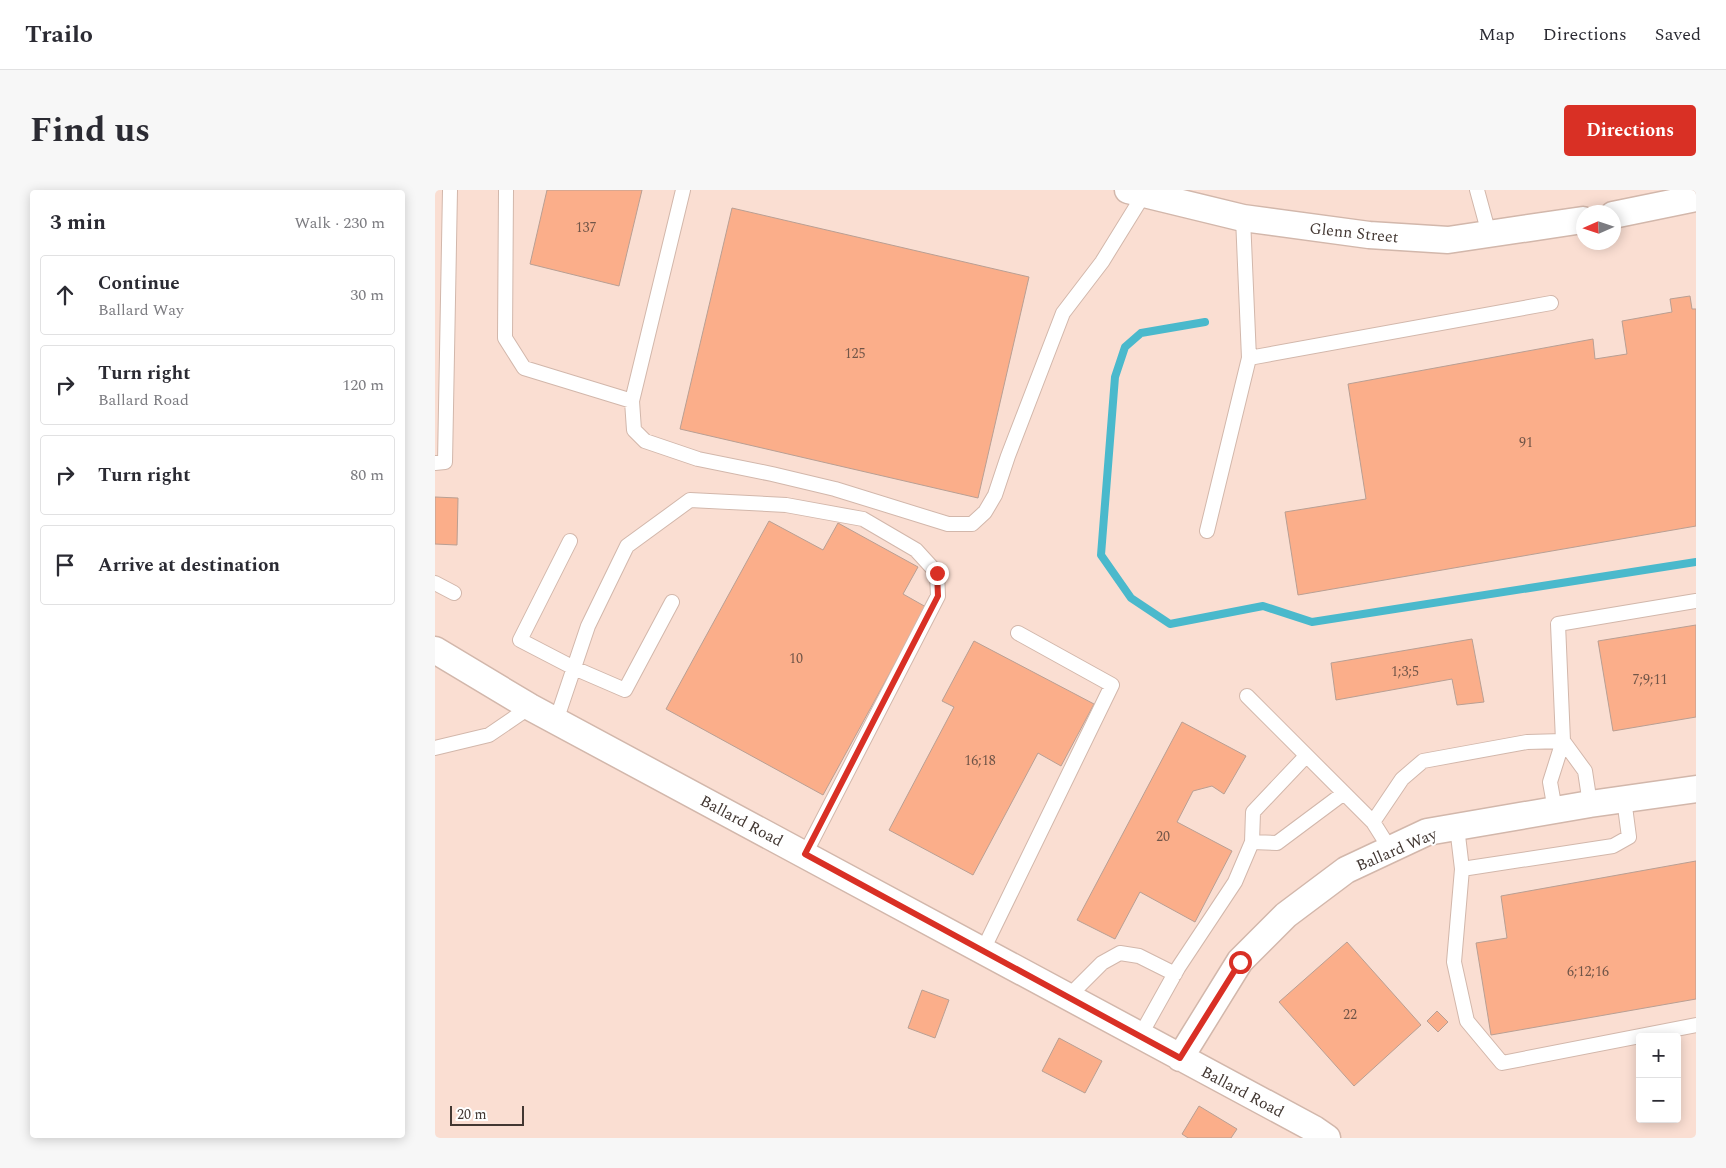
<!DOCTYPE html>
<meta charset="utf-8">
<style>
body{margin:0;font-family:Spectral,serif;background:#f7f7f7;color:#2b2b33}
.controls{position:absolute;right:15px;bottom:15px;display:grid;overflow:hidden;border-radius:5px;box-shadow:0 2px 12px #0003}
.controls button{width:45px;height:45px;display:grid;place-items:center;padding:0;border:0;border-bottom:1px solid #e1e1e2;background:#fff;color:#2b2b33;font:25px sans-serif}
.compass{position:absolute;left:1141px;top:15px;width:45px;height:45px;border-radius:50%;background:#fff;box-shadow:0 2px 12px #0003;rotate:267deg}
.scale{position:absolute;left:15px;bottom:12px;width:74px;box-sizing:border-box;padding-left:5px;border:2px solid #423732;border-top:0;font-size:14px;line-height:18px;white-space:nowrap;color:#423732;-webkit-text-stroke:4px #fff;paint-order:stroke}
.stop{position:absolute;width:15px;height:15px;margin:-11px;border:4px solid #d93025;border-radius:50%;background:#fff}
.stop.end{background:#d93025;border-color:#fff;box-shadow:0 1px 5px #0008}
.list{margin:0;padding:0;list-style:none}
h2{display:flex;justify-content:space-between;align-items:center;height:65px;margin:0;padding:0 20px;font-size:21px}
h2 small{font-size:16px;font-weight:400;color:#7c7c81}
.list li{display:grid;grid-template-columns:32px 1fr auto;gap:15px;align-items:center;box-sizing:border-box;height:80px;margin:0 10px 10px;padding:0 10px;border:1px solid #e1e1e2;border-radius:5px}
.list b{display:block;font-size:19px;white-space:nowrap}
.list p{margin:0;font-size:16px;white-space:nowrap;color:#7c7c81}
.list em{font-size:16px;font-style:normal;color:#7c7c81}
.icon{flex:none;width:28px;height:28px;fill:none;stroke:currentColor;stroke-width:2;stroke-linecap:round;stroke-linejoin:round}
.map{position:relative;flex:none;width:1261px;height:948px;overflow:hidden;border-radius:5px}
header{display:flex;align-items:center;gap:30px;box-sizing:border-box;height:70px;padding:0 25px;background:#fff;border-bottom:1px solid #e1e1e2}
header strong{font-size:24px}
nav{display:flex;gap:28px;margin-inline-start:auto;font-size:18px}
.intro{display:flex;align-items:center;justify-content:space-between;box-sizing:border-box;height:120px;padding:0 30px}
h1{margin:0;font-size:35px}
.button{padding:12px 22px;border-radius:5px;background:#d93025;color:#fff;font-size:18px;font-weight:700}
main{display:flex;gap:30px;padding:0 30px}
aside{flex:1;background:#fff;border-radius:5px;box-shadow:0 2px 12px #0003}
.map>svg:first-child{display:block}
</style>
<header>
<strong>Trailo</strong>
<nav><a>Map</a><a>Directions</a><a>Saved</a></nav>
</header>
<div class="intro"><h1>Find us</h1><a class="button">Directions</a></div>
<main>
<aside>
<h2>3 min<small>Walk · 230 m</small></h2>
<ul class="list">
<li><svg class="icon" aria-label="ahead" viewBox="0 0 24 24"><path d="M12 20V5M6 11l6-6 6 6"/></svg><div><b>Continue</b><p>Ballard Way</p></div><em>30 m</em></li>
<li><svg class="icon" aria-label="right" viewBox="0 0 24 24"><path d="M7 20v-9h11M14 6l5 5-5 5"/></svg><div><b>Turn right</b><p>Ballard Road</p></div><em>120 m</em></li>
<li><svg class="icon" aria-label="right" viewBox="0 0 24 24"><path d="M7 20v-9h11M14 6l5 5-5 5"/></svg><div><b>Turn right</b></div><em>80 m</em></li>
<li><svg class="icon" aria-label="arrive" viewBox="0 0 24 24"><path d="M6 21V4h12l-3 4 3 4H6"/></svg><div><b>Arrive at destination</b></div></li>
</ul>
</aside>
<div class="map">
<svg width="1261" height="948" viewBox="0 0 1261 948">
<rect width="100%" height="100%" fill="#faded2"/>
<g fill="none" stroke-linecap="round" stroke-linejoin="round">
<path stroke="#4ab9cc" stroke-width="8" d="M 770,132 L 706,143 L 690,157 L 680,187 L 666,365 L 696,408 L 735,434 L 828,416 L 877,432 L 1261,372"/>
</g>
<path fill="#fbae8a" stroke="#b99f93" d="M 112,0 L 207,0 L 184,96 L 95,74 Z
M 297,18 L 594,87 L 543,308 L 245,239 Z
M 1255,106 L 1257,119 L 1261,119 L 1261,336 L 863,405 L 850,322 L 931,309 L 913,194 L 1158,149 L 1160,169 L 1192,164 L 1187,131 L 1237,122 L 1235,109 Z
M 0,307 L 23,308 L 22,355 L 0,354 Z
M 334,331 L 388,360 L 403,333 L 483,377 L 468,404 L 491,417 L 388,605 L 231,519 Z
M 1261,435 L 1261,527 L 1178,541 L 1163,451 Z
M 1037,449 L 1049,512 L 1022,515 L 1017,489 L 901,510 L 896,473 Z
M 539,451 L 659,514 L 626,576 L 603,563 L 538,685 L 454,640 L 519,517 L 507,511 Z
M 747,532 L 811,566 L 789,604 L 777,596 L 758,601 L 742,632 L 797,661 L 760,732 L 705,702 L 680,749 L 642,730 Z
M 1261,671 L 1261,809 L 1056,845 L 1041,753 L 1072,748 L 1066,706 Z
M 912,752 L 986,835 L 919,896 L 844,812 Z
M 487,800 L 514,810 L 500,848 L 473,838 Z
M 1002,821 L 1013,832 L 1003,842 L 992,831 Z
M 624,848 L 667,871 L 650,903 L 607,881 Z
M 764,916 L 802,939 L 796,948 L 753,948 L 747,944 Z"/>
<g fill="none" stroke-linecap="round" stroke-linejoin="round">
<defs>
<path id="service" d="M 71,0 L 70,148 L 89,178 L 197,211
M 248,0 L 197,211 L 199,240 L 210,251 L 263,269 L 337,284 L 400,299 L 513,334 L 537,334 L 550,322 L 560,305 L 573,266 L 628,123 L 667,72 L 709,4
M 1042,0 L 1054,44
M 808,28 L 814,168 L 1116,113
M 0,273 L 10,272 L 15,0
M 772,341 L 814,168
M 135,351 L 85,450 L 139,478 L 190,500 L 237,412
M 0,393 L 19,403
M 812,506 L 938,632
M 121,531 L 153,436 L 192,356 L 255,310 L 351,315 L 428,329 L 481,360 L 502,383 L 503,406 L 370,664
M 1128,551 L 1150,581 L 1155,614
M 0,558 L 54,545 L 95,517
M 871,566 L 818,622 L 817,652 L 842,653 L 909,603
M 1120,620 L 1115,592 L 1128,551 L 1123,434 L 1261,411
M 1022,637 L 1027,679 L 1019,772 L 1032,831 L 1067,873 L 1261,835
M 955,659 L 938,632 L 967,589 L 988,571 L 1092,552 L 1128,551
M 1027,679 L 1178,656 L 1194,647 L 1189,609
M 548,760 L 677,495 L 583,443
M 634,806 L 667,773 L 685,763 L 704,766 L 740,784
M 705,846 L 743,778 L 800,692 L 817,652"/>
<path id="minor" d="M 693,0 L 808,28 L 934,45 L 1013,50 L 1148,30
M 1178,25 L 1261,8
M 0,460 L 95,517 L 879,939 L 892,948
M 745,868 L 805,771 L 851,725 L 911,680 L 992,642 L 1155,614 L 1261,599"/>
</defs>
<use href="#service" stroke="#d2b7ab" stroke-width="16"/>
<use href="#minor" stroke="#d2b7ab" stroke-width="29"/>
<use href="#service" stroke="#fff" stroke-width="14"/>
<use href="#minor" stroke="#fff" stroke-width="26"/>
</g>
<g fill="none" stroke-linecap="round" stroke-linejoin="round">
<path stroke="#d93025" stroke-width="6" d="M 502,383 L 503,406 L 370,664 L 745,868 L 805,772"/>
</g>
<g text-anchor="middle" stroke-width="4" stroke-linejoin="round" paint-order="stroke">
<g font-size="14" fill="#705548">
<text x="151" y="42">137</text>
<text x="420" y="168">125</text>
<text x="1091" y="257">91</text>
<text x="361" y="473">10</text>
<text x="970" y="486">1;3;5</text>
<text x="1215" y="494">7;9;11</text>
<text x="545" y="575">16;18</text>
<text x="728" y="651">20</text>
<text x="1153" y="786">6;12;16</text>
<text x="915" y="829">22</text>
</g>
<g font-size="16" fill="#423732" stroke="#fff">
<text transform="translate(919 42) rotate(6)" y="6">Glenn Street</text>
<text transform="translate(307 630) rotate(28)" y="6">Ballard Road</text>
<text transform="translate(961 659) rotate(-23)" y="6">Ballard Way</text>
<text transform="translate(808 901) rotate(28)" y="6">Ballard Road</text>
</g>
</g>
</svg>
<div class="controls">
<button>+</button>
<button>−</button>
</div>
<svg class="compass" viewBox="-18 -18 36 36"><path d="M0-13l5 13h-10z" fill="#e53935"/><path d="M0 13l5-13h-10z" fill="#7c7c81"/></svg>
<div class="scale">20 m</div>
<div class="stop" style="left:805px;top:772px"></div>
<div class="stop end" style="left:502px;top:383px"></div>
</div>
</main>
